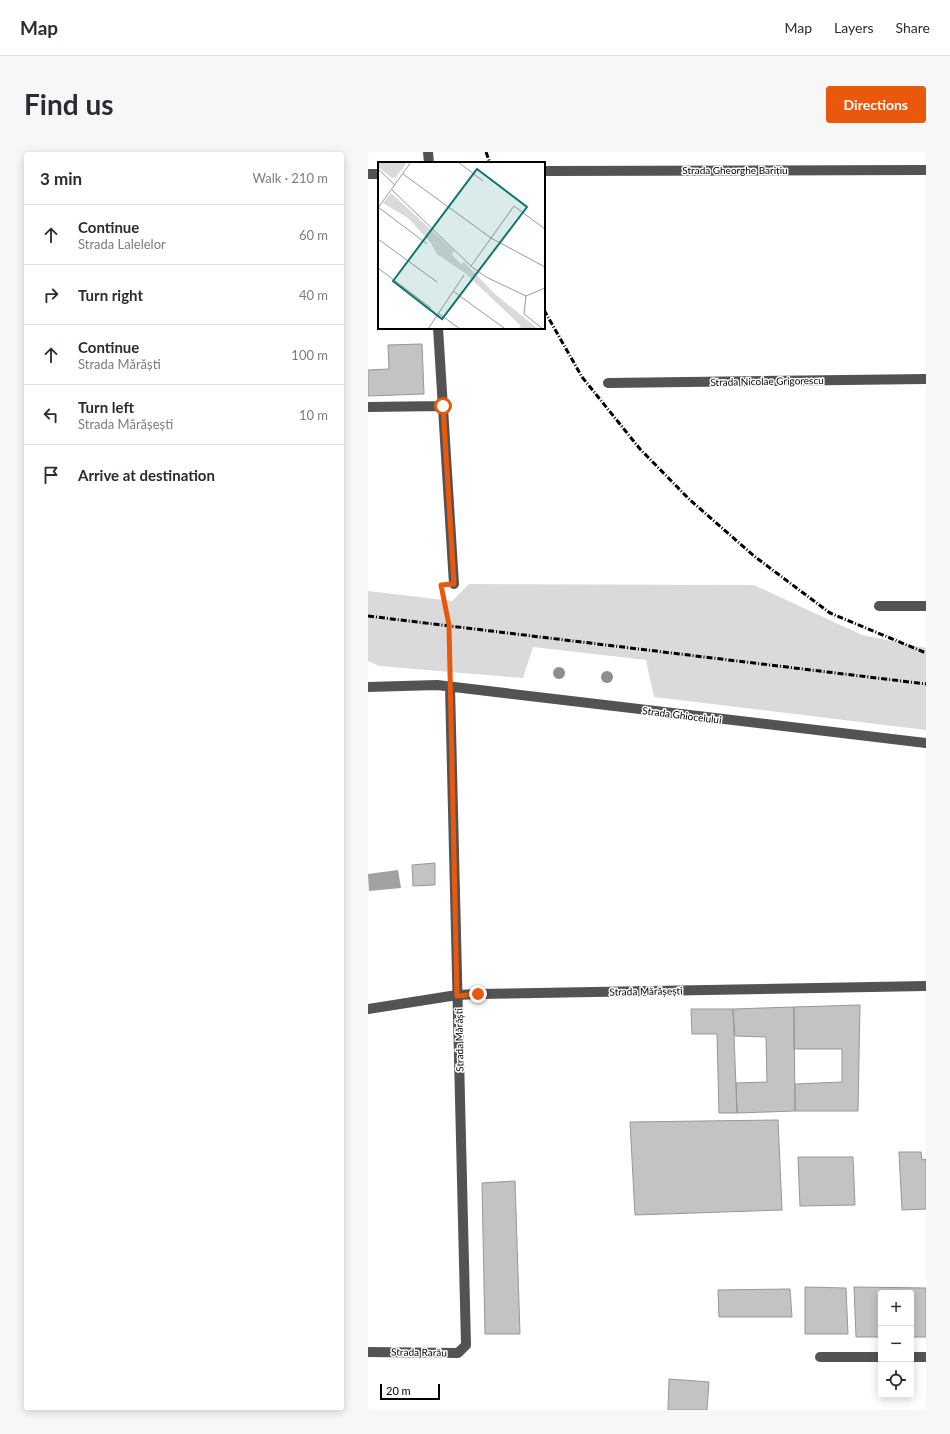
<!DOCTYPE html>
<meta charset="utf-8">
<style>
body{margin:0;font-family:Lato,sans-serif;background:#f7f7f7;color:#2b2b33}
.controls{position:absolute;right:12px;bottom:12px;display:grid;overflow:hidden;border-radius:4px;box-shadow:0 2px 10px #0003}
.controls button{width:36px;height:36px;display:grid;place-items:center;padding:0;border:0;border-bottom:1px solid #e1e1e2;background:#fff;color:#2b2b33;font:20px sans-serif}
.scale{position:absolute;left:12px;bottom:10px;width:60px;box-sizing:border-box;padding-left:4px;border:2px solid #000;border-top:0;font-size:11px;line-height:14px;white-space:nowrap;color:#000;-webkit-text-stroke:3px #fff;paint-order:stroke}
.stop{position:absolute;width:12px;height:12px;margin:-9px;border:3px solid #ea580c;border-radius:50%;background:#fff}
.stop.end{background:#ea580c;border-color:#fff;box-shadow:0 1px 4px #0008}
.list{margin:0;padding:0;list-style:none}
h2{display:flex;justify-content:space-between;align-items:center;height:52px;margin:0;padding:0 16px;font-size:17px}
h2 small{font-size:13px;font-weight:400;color:#7c7c81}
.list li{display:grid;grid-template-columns:26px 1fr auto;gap:12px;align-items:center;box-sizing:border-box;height:60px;padding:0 16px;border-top:1px solid #e1e1e2}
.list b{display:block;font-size:15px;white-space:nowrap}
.list p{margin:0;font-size:13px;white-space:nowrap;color:#7c7c81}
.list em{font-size:13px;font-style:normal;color:#7c7c81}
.icon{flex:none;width:22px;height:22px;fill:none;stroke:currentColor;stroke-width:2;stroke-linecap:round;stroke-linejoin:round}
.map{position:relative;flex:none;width:558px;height:1258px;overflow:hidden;border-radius:4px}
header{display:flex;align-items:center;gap:24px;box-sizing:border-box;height:56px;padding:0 20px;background:#fff;border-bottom:1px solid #e1e1e2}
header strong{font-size:19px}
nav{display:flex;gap:22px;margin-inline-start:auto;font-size:14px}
.intro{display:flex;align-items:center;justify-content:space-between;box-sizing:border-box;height:96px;padding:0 24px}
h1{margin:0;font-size:28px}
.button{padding:10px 18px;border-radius:4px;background:#ea580c;color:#fff;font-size:14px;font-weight:700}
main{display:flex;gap:24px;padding:0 24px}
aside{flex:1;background:#fff;border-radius:4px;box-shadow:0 2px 10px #0003}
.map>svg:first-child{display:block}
</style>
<header>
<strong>Map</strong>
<nav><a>Map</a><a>Layers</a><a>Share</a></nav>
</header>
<div class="intro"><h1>Find us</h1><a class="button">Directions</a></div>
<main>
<aside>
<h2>3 min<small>Walk · 210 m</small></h2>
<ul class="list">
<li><svg class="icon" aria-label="ahead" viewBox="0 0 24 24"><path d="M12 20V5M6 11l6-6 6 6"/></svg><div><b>Continue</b><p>Strada Lalelelor</p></div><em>60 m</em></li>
<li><svg class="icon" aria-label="right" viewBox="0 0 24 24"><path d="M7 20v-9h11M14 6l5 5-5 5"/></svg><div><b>Turn right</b></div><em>40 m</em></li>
<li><svg class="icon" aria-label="ahead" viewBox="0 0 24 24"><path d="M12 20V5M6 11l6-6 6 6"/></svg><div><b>Continue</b><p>Strada Mărăști</p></div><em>100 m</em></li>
<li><svg class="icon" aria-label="left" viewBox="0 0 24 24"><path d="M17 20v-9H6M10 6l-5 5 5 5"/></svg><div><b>Turn left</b><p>Strada Mărășești</p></div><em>10 m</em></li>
<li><svg class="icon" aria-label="arrive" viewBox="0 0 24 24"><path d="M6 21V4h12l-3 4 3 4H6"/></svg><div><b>Arrive at destination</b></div></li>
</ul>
</aside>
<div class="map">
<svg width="558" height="1258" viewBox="0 0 558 1258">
<rect width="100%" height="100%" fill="#fff"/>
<path fill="#dadada" d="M 101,432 L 386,433 L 494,483 L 558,496 L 558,578 L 286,545 L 278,508 L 165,495 L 155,526 L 11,514 L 0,509 L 0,439 L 84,449 Z"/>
<path fill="#a1a1a1" d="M 30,718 L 33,736 L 1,739 L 0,722 Z"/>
<path fill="#c3c3c3" stroke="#979797" d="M 54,192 L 56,242 L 0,244 L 0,218 L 21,217 L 20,193 Z
M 67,711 L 67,733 L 45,734 L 44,713 Z
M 492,853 L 490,959 L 427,959 L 427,932 L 474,930 L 474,897 L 426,897 L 426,855 Z
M 426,855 L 427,959 L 369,961 L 368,931 L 399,930 L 398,885 L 367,884 L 365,857 Z
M 323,857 L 365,857 L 369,961 L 351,961 L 349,882 L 324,882 Z
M 410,968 L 414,1058 L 267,1063 L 262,970 Z
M 531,1000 L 553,1000 L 554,1008 L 558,1007 L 558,1057 L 534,1058 Z
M 430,1005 L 485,1005 L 487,1053 L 432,1054 Z
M 147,1029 L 152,1182 L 117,1182 L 114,1031 Z
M 437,1135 L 478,1136 L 480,1182 L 437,1182 Z
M 486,1135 L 558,1136 L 558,1185 L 543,1185 L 543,1141 L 513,1141 L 513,1185 L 488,1185 Z
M 422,1137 L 424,1165 L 351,1165 L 350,1138 Z
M 301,1227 L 341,1230 L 339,1258 L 300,1258 Z"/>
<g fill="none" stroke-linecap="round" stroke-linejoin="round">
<path stroke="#757575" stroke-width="2.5" stroke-dasharray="1 2" stroke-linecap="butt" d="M 75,442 L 81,473 L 81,519"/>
<path stroke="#535353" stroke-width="10" d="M 60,0 L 61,11
M 176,19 L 558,18
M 0,22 L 11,22
M 70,176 L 86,432
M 240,231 L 558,227
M 0,255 L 75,254
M 511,454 L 558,454
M 0,535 L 69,533 L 558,591
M 0,857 L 89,843 L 110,842 L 558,834
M 0,1200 L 90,1201 L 98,1193 L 82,535
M 452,1205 L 513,1205
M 543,1205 L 558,1205"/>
<path stroke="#000" stroke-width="3" stroke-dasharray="6 2 1 2" stroke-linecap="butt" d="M 118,0 L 122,11
M 176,158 L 214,225 L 272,297 L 322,348 L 386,404 L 462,461 L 558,501
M 0,464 L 558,532"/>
</g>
<g fill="#8e8e8e">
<circle cx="191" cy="521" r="6"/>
<circle cx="239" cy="525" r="6"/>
</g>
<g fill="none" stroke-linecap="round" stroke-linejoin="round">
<path stroke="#ea580c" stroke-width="5" d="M 75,254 L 86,432 L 73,433 L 81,473 L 89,844 L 110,842"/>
</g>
<g text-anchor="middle" stroke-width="3" stroke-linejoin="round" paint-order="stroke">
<g font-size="10" fill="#000" stroke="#fff">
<text x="367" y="22">Strada Gheorghe Barițiu</text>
<text transform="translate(399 229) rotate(-1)" y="4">Strada Nicolae Grigorescu</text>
<text transform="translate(314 563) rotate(7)" y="4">Strada Ghiocelului</text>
<text transform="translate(278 839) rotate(-1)" y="4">Strada Mărășești</text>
<text transform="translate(91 888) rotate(-91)" y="4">Strada Mărăști</text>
<text transform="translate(51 1200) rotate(1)" y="4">Strada Rarău</text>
</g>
</g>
<g transform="translate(10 10)">
<rect width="167" height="167" fill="#fff"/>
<path d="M 0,0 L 26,0 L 28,2 L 18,15 L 14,16 L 0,5 ZM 13,31 L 76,89 L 74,93 L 83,102 L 86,100 L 117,132 L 160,167 L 141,167 L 142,163 L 87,111 L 59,92 L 53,81 L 30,56 L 5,41 Z" fill="#dadada"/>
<path fill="none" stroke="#999" stroke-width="1" d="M 80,0 L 105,19M 0,7 L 17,23M 25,12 L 113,76 L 167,105M 14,28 L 94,105 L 108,115 L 148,134M 0,45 L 49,82M 0,46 L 33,0M 0,77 L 59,120M 93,104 L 136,44 L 167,67M 0,106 L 53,146M 75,129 L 126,166M 148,134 L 146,152 L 165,167M 148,134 L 167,126M 60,151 L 82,167M 50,167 L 86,113"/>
<path fill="#0f766e" fill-opacity="0.15" stroke="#0f766e" stroke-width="2" d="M 99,7 L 149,45 L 64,157 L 15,119 Z"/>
<rect width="167" height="167" fill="none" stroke="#000" stroke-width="2"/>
</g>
</svg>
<div class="controls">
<button>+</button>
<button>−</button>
<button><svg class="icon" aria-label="locate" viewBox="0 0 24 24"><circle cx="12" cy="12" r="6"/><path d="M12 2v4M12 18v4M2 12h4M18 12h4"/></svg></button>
</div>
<div class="scale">20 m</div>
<div class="stop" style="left:75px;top:254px"></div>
<div class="stop end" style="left:110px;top:842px"></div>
</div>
</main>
